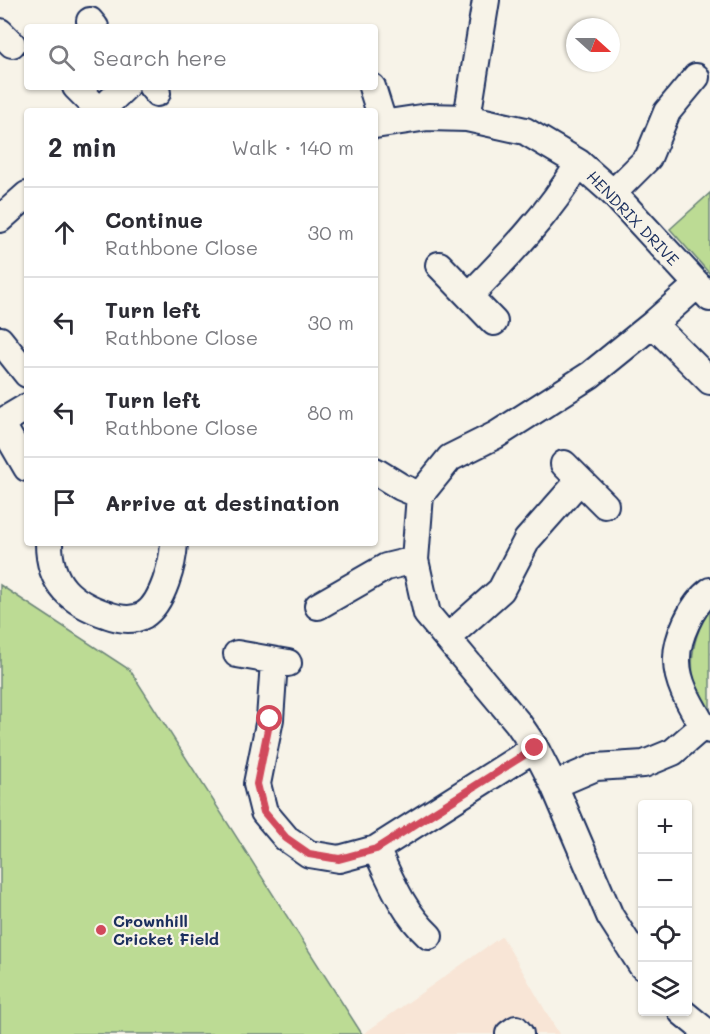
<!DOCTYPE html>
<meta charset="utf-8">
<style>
body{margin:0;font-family:Mali,sans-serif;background:#f2f2f3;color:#2b2b33}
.controls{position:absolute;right:18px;bottom:18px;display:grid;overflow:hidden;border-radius:6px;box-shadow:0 2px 4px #0004}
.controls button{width:54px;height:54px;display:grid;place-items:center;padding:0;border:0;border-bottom:2px solid #e1e1e2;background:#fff;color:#2b2b33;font:30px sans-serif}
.compass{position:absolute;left:566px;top:18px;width:54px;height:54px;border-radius:50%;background:#fff;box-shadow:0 2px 4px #0004;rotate:111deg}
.stop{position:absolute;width:18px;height:18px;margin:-14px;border:4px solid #d1495b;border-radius:50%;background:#fff}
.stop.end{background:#d1495b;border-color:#fff;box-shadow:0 2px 6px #0008}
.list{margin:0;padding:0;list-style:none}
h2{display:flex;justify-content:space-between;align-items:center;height:78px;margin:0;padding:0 24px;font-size:26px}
h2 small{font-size:20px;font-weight:400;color:#7c7c81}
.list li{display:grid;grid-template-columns:39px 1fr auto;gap:18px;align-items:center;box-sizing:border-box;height:90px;padding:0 24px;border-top:2px solid #e1e1e2}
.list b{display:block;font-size:22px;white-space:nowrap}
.list p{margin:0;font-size:20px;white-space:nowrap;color:#7c7c81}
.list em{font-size:20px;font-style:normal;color:#7c7c81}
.icon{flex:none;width:33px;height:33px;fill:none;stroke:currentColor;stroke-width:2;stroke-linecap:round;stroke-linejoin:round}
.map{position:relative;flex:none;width:710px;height:1034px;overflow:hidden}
.search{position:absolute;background:#fff;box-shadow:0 2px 4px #0004;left:24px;top:24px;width:354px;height:66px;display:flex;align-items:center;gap:15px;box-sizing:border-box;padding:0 21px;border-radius:6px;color:#7c7c81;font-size:22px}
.panel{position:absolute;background:#fff;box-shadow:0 2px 4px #0004;left:24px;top:108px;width:354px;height:438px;border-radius:6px}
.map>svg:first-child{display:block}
</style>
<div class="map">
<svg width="710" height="1034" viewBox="0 0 710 1034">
<rect width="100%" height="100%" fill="#f7f3e8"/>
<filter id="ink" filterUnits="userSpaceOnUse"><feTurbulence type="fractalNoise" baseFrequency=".0167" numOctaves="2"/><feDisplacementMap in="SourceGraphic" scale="12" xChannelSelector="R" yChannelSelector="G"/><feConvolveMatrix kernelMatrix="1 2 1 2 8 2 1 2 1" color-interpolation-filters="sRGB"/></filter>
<g filter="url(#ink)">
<path fill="#f8e5d6" d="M 502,936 L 559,1034 L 363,1034 Z"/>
<path fill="#bcdb94" stroke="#6c8579" stroke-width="1.5" d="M 710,193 L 710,274 L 670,229 Z
M 0,585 L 130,670 L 362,1034 L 0,1034 Z
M 710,609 L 710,711 C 684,681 689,641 710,609 Z"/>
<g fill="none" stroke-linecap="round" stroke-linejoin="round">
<defs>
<path id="minor" d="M 90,21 L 95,27
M 0,32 L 12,44
M 76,87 L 100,111
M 152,87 L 157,93
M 372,87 L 383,122
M 100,111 L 125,87
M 467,118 L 486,0
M 375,125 L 428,117 L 467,118 L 525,131 L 579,163 L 613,193 L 710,298
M 613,193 L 648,158 L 667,112 L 696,77
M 0,219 L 27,195
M 439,265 L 494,322
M 469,296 C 510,254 549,214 579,163
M 653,324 L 710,381
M 0,340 L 27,374
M 0,423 L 27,407
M 1,423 L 27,468
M 564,464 L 605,505
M 375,471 L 401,487 L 420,495
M 49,543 C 49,584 71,603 108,615 C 119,619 133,621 144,615 C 163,603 173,563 174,543
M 318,606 L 386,567 L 415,560
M 447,638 L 501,590 L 527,540 L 580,480
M 237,654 L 288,663
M 274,662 L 270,719 L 257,784 L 264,812 L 286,838 L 309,854 L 339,859 L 376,849
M 703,726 C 692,707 677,684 677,661 C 676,639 692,604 710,591
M 554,785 L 596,767 L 644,764 L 673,752 L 703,726 L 710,730
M 429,936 C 403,912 391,881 376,849 L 535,748
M 642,966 L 610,916 L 554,785 L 535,748 L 518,723 L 427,614 L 415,560 L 420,495 L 450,458 L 496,435 L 590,375 L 653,324 L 697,285
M 682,1012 L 709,1034
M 509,1034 L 516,1029 L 520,1034"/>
</defs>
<use href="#minor" stroke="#1b2f5e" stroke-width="30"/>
<use href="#minor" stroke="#f7f3e8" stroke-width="26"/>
</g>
</g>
<g fill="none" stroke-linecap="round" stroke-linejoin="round" filter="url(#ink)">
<path stroke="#d1495b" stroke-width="8" d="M 270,719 L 257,784 L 264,812 L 286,838 L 309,854 L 339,859 L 376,849 L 535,748"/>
</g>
<circle fill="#d1495b" stroke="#f7f3e8" stroke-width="2" cx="101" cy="930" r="6"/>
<g text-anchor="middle" stroke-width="4.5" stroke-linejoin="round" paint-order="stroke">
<g font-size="16" fill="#1b2f5e" stroke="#f7f3e8">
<text transform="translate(633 218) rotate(46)" y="6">HENDRIX DRIVE</text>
</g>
<g font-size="16" font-weight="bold" fill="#1b2f5e" stroke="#f7f3e8" text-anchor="start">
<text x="113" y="927">Crownhill<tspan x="113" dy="18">Cricket Field</tspan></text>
</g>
</g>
</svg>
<div class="controls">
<button>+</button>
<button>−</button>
<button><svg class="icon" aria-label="locate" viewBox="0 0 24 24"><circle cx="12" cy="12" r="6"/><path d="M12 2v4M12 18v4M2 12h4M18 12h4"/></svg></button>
<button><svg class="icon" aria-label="layers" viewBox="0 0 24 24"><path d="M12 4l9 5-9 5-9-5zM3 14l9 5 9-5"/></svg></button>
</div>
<svg class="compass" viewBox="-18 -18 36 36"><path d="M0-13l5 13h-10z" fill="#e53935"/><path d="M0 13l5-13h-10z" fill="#7c7c81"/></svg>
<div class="stop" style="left:270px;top:719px"></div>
<div class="stop end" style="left:535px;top:748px"></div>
<div class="search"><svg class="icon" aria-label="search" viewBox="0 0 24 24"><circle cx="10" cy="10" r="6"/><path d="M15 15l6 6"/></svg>Search here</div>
<section class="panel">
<h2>2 min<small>Walk · 140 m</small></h2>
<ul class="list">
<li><svg class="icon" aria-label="ahead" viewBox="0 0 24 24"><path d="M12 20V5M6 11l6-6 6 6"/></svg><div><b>Continue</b><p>Rathbone Close</p></div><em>30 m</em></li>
<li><svg class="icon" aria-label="left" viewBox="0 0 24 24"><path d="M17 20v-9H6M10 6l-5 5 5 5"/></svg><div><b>Turn left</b><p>Rathbone Close</p></div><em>30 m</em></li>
<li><svg class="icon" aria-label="left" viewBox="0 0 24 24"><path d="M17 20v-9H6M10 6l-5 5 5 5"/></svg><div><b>Turn left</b><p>Rathbone Close</p></div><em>80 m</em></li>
<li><svg class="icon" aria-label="arrive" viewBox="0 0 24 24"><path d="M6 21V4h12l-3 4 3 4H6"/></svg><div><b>Arrive at destination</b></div></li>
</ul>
</section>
</div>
